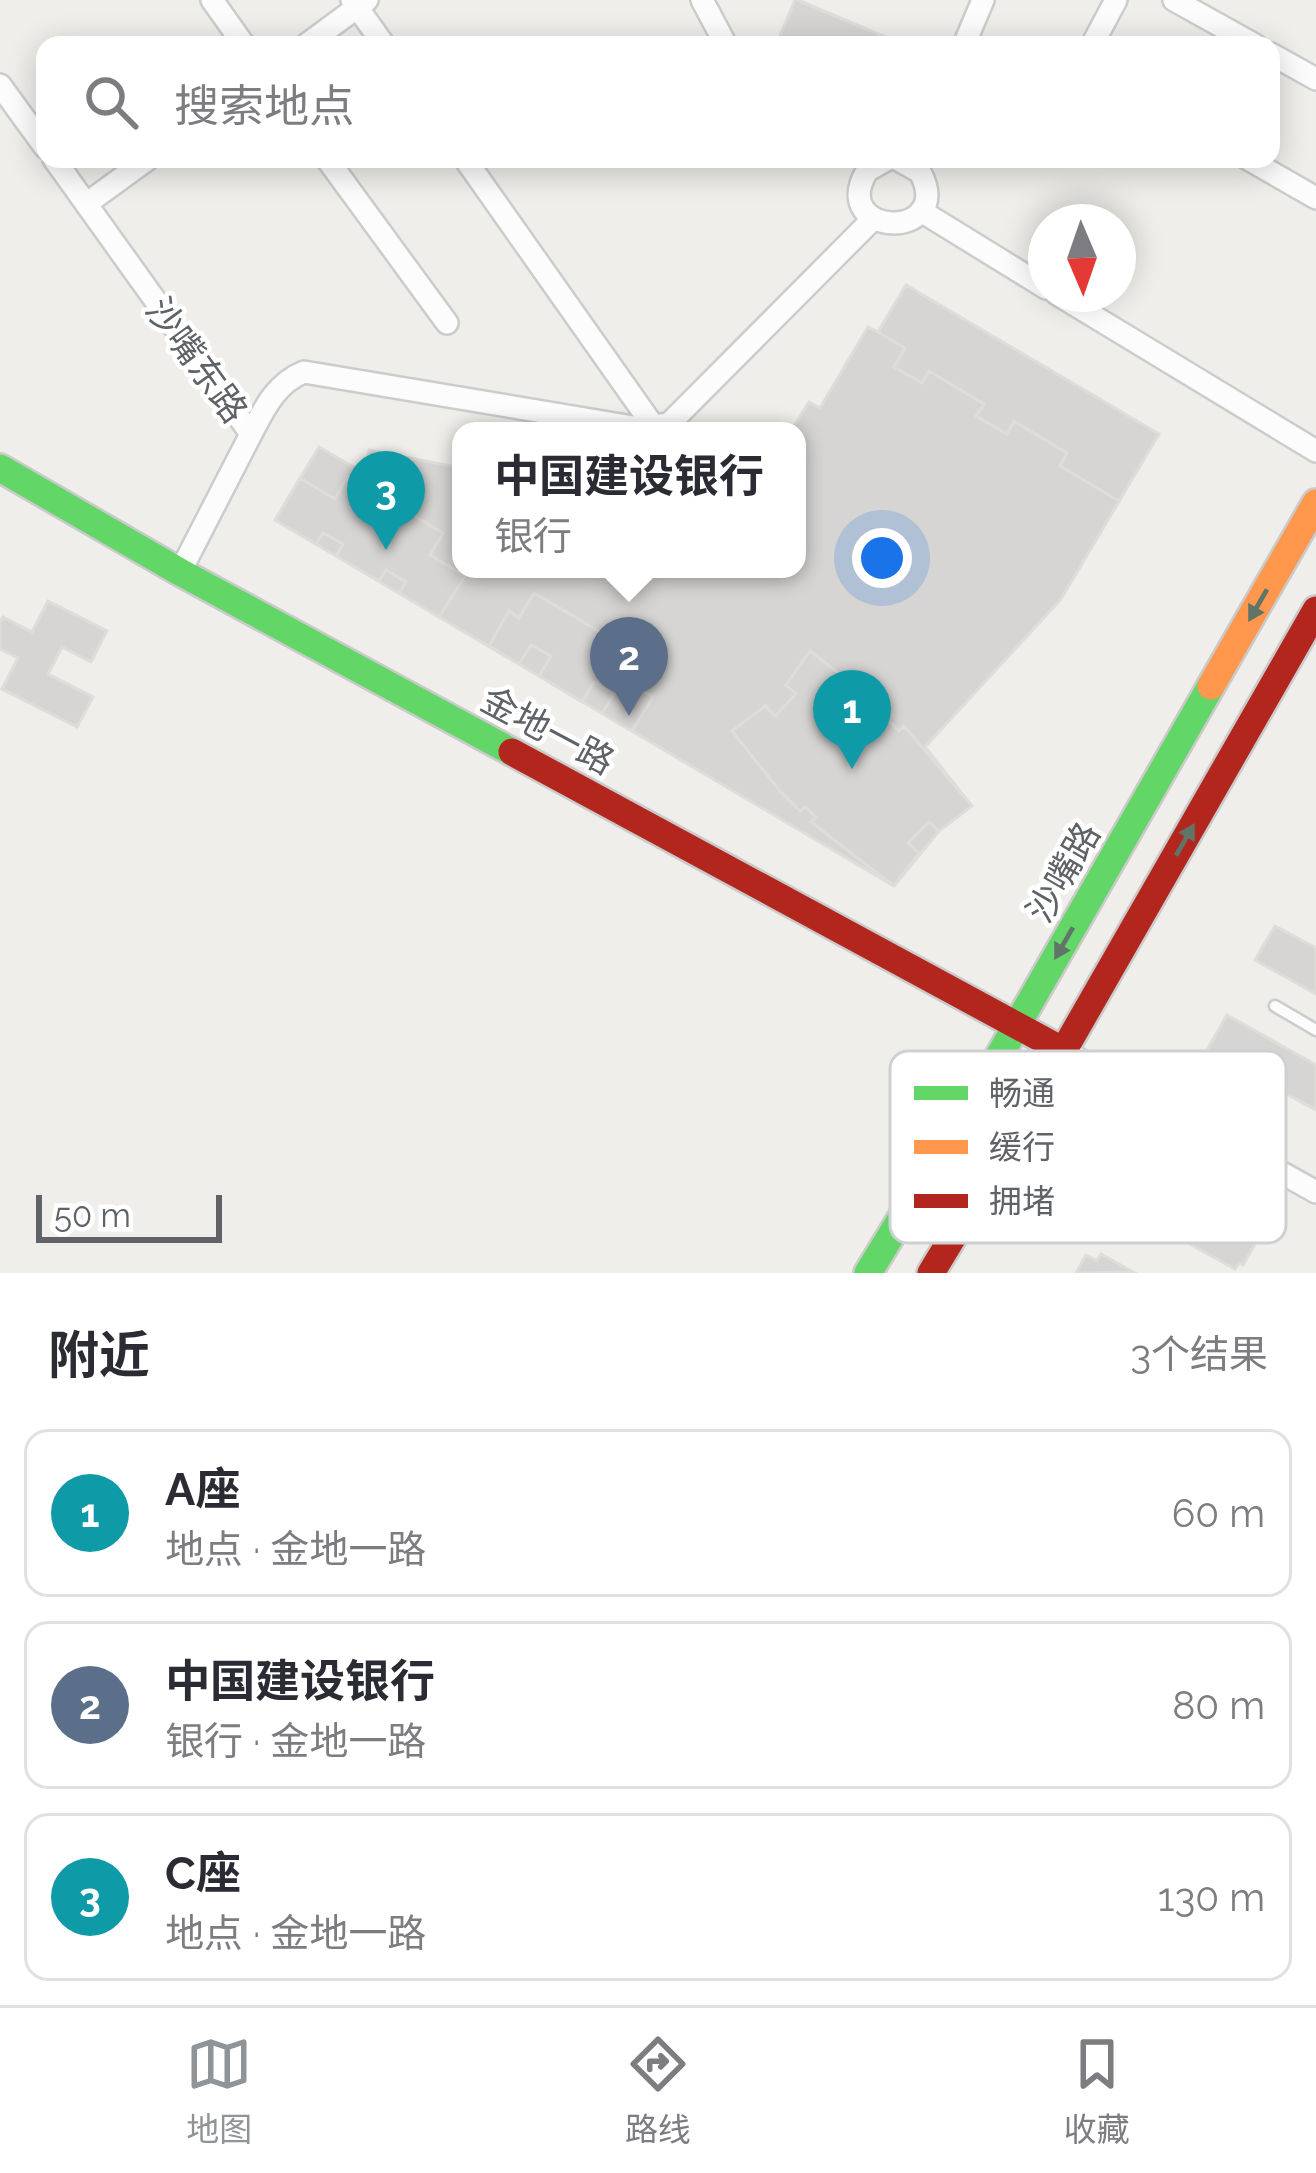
<!DOCTYPE html>
<html lang="zh">
<meta charset="utf-8">
<style>
body{margin:0;font-family:Raleway,"Noto Sans SC",sans-serif;background:#f7f7f7;color:#2b2b33}
.compass{position:absolute;left:1028px;top:204px;width:108px;height:108px;border-radius:50%;background:#fff;box-shadow:0 6px 30px #0003;rotate:178deg}
.scale{position:absolute;left:36px;bottom:30px;width:186px;box-sizing:border-box;padding-left:12px;border:6px solid #5f6368;border-top:0;font-size:33px;line-height:42px;white-space:nowrap;color:#5f6368;-webkit-text-stroke:9px #fff;paint-order:stroke}
.you{position:absolute;left:882px;top:558px;width:42px;height:42px;margin:-30px;border:9px solid #fff;border-radius:50%;background:#1a73e8;box-shadow:0 0 0 18px #1a73e833}
.badge{display:grid;place-items:center;width:78px;height:78px;border-radius:50%;background:#919496;color:#fff;font-size:39px;font-weight:700}
.pin{position:absolute;translate:-50% -99px;filter:drop-shadow(0 3px 6px #0008)}
.pin::after{content:'';position:absolute;top:63px;width:42px;height:36px;background:inherit;clip-path:polygon(0 0,100% 0,50% 100%)}
.popup{position:absolute;left:452px;top:422px;width:354px;height:156px;box-sizing:border-box;display:grid;place-content:center;border-radius:24px;background:#fff;filter:drop-shadow(0 3px 9px #0005);font-size:39px;white-space:nowrap;color:#7c7c81}
.popup b{font-size:45px;color:#2b2b33}
.popup::after{content:'';position:absolute;left:50%;top:100%;margin-left:-24px;border:24px solid transparent;border-top-color:#fff}
.list{margin:0;padding:0;list-style:none}
h2{display:flex;justify-content:space-between;align-items:center;height:156px;margin:0;padding:0 48px;font-size:51px}
h2 small{font-size:39px;font-weight:400;color:#7c7c81}
.list li{display:grid;grid-template-columns:78px 1fr auto;gap:36px;align-items:center;box-sizing:border-box;height:168px;margin:0 24px 24px;padding:0 24px;border:3px solid #e1e1e2;border-radius:24px}
.list b{display:block;font-size:45px;white-space:nowrap}
.list p{margin:0;font-size:39px;white-space:nowrap;color:#7c7c81}
.list em{font-size:39px;font-style:normal;color:#7c7c81}
.icon{flex:none;width:66px;height:66px;fill:none;stroke:currentColor;stroke-width:2;stroke-linecap:round;stroke-linejoin:round}
.map{position:relative;flex:none;width:1316px;height:1273px;overflow:hidden}
.search{position:absolute;background:#fff;box-shadow:0 6px 30px #0003;left:36px;right:36px;top:36px;height:132px;display:flex;align-items:center;gap:30px;box-sizing:border-box;padding:0 42px;border-radius:24px;color:#7c7c81;font-size:45px}
.sheet{height:732px;background:#fff}
nav{display:flex;justify-content:space-around;align-items:center;box-sizing:border-box;height:168px;border-top:3px solid #e1e1e2;background:#fff;font-size:33px;color:#7c7c81}
nav a{display:grid;justify-items:center;gap:6px}
nav .on{color:#919496}
.map>svg:first-child{display:block}
</style>
<div class="map">
<svg width="1316" height="1273" viewBox="0 0 1316 1273">
<rect width="100%" height="100%" fill="#efeeea"/>
<path fill="#d6d5d3" stroke="#deddd9" stroke-width="3" d="M 795,0 L 798,0 L 902,44 L 796,45 L 779,38 Z
M 906,285 L 1159,434 L 1061,599 L 925,747 L 972,806 L 939,831 L 894,886 L 275,520 L 319,447 L 364,473 L 369,450 L 461,468 L 461,569 L 797,569 L 797,431 L 791,431 L 809,402 L 820,408 L 868,327 L 878,332 Z
M 906,285 L 1159,434 L 1119,501 L 1060,466 L 1067,453 L 1014,421 L 1007,434 L 976,416 L 984,404 L 929,371 L 922,383 L 894,367 L 905,348 L 878,332 Z
M 348,476 L 443,533 L 430,555 L 465,576 L 439,617 L 399,593 L 406,582 L 386,570 L 379,581 L 336,556 L 343,544 L 323,533 L 316,544 L 275,520 L 300,478 L 335,499 Z
M 534,593 L 658,666 L 643,691 L 653,697 L 632,731 L 602,713 L 614,694 L 594,682 L 582,702 L 539,676 L 551,656 L 531,645 L 519,664 L 489,646 L 509,611 L 519,618 Z
M 48,601 L 107,631 L 91,662 L 62,647 L 48,674 L 93,697 L 77,727 L 2,689 L 18,658 L 0,649 L 0,622 L 3,617 L 32,632 Z
M 810,651 L 893,715 L 888,720 L 899,731 L 904,726 L 972,806 L 939,831 L 929,822 L 908,843 L 919,853 L 894,886 L 811,822 L 816,817 L 805,807 L 800,811 L 779,790 L 732,731 L 765,706 L 775,716 L 796,694 L 786,685 Z
M 1275,926 L 1316,948 L 1316,994 L 1255,960 Z
M 1227,1015 L 1316,1065 L 1316,1110 L 1207,1050 Z
M 1150,1168 L 1182,1185 L 1178,1193 L 1216,1214 L 1220,1207 L 1252,1224 L 1248,1232 L 1259,1237 L 1243,1265 L 1239,1263 L 1235,1269 L 1190,1244 L 1194,1238 L 1169,1224 L 1165,1230 L 1120,1205 L 1124,1199 L 1120,1196 L 1135,1169 L 1146,1175 Z
M 1101,1254 L 1133,1272 L 1076,1273 L 1086,1255 L 1097,1261 Z"/>
<g fill="none" stroke-linecap="round" stroke-linejoin="round">
<defs>
<path id="lane" d="M 1275,1006 L 1316,1030"/>
<path id="street" d="M 212,0 L 244,45
M 352,0 L 384,45
M 702,0 L 726,45
M 1174,0 L 1255,45
M 306,45 L 367,0
M 964,45 L 983,0
M 1092,45 L 1116,0
M 1271,54 L 1316,79
M 0,85 L 45,147
M 54,159 L 251,434 L 180,572
M 327,159 L 447,323
M 465,159 L 654,427
M 888,159 L 867,171 C 827,238 957,242 920,172 L 897,159
M 1248,159 L 1316,198
M 86,204 L 148,159
M 921,211 L 1046,288
M 1057,294 L 1316,451
M 251,434 C 264,409 276,383 304,372 L 639,428 L 669,424 L 873,219
M 1064,1051 L 1316,1192"/>
<path id="fast" d="M 0,468 L 180,572 L 512,752
M 868,1273 L 978,1093 L 1211,686"/>
<path id="slow" d="M 1211,686 L 1316,503"/>
<path id="jam" d="M 512,752 L 1064,1051
M 931,1273 L 1025,1118 L 1316,610"/>
</defs>
<use href="#lane" stroke="#cbcccc" stroke-width="15"/>
<use href="#street" stroke="#cbcccc" stroke-width="26"/>
<use href="#fast" stroke="#cacacb" stroke-width="32"/>
<use href="#slow" stroke="#cacacb" stroke-width="32"/>
<use href="#jam" stroke="#cacacb" stroke-width="32"/>
<use href="#lane" stroke="#fdfcfc" stroke-width="10"/>
<use href="#street" stroke="#fdfcfc" stroke-width="21"/>
<use href="#fast" stroke="#63d668" stroke-width="27"/>
<use href="#slow" stroke="#ff974d" stroke-width="27"/>
<use href="#jam" stroke="#b3261e" stroke-width="27"/>
</g>
<defs><path id="oneway-solid" d="M-6-.8H1V-3.2L6.5 0L1 3.2V.8H-6Z" transform="scale(3)"/></defs>
<g fill="#607468">
<use href="#oneway-solid" transform="translate(1258 605) rotate(120)"/>
<use href="#oneway-solid" transform="translate(1185 840) rotate(-60)"/>
<use href="#oneway-solid" transform="translate(1064 943) rotate(120)"/>
</g>
<g text-anchor="middle" stroke-width="9" stroke-linejoin="round" paint-order="stroke">
<g font-size="36" fill="#5f6368" stroke="#fff">
<text transform="translate(197 360) rotate(54)" y="13">沙嘴东路</text>
<text transform="translate(548 730) rotate(28)" y="13">金地一路</text>
<text transform="translate(1063 872) rotate(-60)" y="13">沙嘴路</text>
</g>
</g>
<rect x="890" y="1051" width="396" height="192" rx="18" fill="#fff" stroke="#cfd0d2" stroke-width="3"/>
<rect x="914" y="1086" width="54" height="14" fill="#63d668"/>
<rect x="914" y="1140" width="54" height="14" fill="#ff974d"/>
<rect x="914" y="1194" width="54" height="14" fill="#b3261e"/>
<g font-size="33" fill="#5f6368">
<text x="989" y="1105">畅通</text>
<text x="989" y="1159">缓行</text>
<text x="989" y="1213">拥堵</text>
</g>
</svg>
<svg class="compass" viewBox="-18 -18 36 36"><path d="M0-13l5 13h-10z" fill="#e53935"/><path d="M0 13l5-13h-10z" fill="#7c7c81"/></svg>
<div class="scale">50 m</div>
<div class="you"></div>
<div class="pin badge" style="left:852px;top:769px;background:#0f9aa8">1</div>
<div class="pin badge" style="left:629px;top:716px;background:#5c6f8a">2</div>
<div class="popup"><b>中国建设银行</b>银行</div>
<div class="pin badge" style="left:386px;top:550px;background:#0f9aa8">3</div>
<div class="search"><svg class="icon" aria-label="search" viewBox="0 0 24 24"><circle cx="10" cy="10" r="6"/><path d="M15 15l6 6"/></svg>搜索地点</div>
</div>
<section class="sheet">
<h2>附近<small>3个结果</small></h2>
<ul class="list">
<li><span class="badge" style="background:#0f9aa8">1</span><div><b>A座</b><p>地点 · 金地一路</p></div><em>60 m</em></li>
<li><span class="badge" style="background:#5c6f8a">2</span><div><b>中国建设银行</b><p>银行 · 金地一路</p></div><em>80 m</em></li>
<li><span class="badge" style="background:#0f9aa8">3</span><div><b>C座</b><p>地点 · 金地一路</p></div><em>130 m</em></li>
</ul>
</section>
<nav>
<a class="on"><svg class="icon" aria-label="map" viewBox="0 0 24 24"><path d="M3 6l6-2 6 2 6-2v14l-6 2-6-2-6 2zM9 4v14M15 6v14"/></svg>地图</a>
<a><svg class="icon" aria-label="directions" viewBox="0 0 24 24"><path d="M12 3l9 9-9 9-9-9zM9 14v-3h6M13 9l2 2-2 2"/></svg>路线</a>
<a><svg class="icon" aria-label="saved" viewBox="0 0 24 24"><path d="M7 4h10v16l-5-4-5 4z"/></svg>收藏</a>
</nav>
